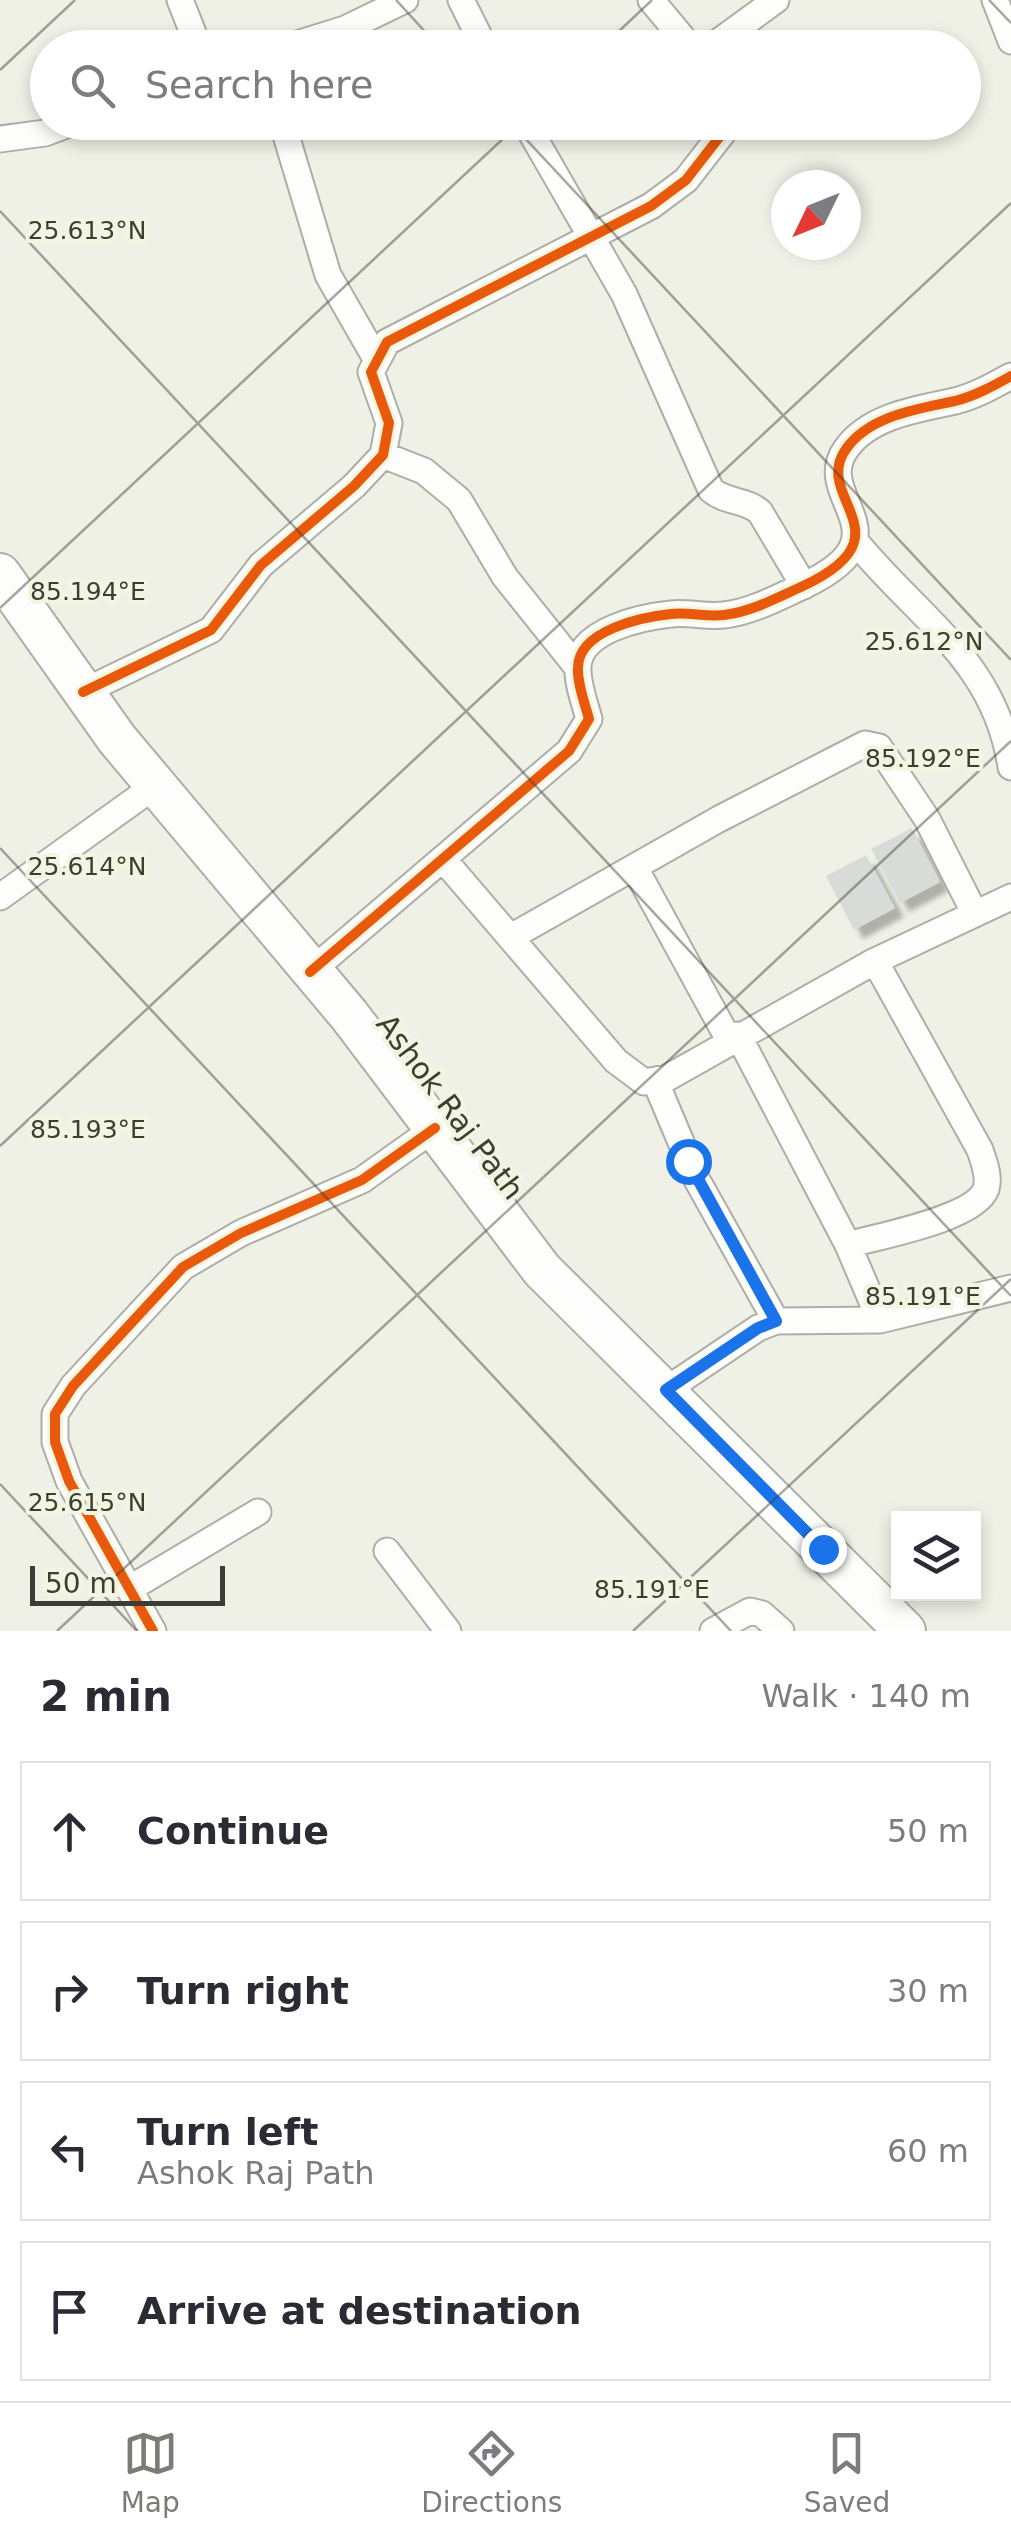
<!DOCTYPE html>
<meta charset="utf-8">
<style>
body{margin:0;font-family:"DejaVu Sans",sans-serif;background:#f2f2f3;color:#2b2b33}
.controls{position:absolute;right:30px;bottom:30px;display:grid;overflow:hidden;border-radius:0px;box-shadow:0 5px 15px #0003}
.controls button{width:90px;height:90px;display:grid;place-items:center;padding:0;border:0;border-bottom:2px solid #e1e1e2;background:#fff;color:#2b2b33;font:50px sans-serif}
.compass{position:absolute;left:771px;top:170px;width:90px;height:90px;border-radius:50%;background:#fff;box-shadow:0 5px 15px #0003;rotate:227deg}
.scale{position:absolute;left:30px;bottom:25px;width:195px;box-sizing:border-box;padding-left:10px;border:5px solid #3c3e36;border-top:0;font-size:28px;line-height:35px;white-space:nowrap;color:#3c3e36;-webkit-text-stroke:8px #f2f6e1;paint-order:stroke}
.stop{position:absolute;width:30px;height:30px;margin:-22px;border:8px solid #1a73e8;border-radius:50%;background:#fff}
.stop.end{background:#1a73e8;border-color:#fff;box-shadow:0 2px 10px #0008}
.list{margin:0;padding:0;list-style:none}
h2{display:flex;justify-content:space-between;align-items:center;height:130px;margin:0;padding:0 40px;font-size:42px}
h2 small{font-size:32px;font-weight:400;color:#7c7c81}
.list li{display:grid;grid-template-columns:65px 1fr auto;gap:30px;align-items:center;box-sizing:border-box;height:140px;margin:0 20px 20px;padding:0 20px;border:2px solid #e1e1e2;border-radius:0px}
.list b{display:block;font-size:38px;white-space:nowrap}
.list p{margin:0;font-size:32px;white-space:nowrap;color:#7c7c81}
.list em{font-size:32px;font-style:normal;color:#7c7c81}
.icon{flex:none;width:55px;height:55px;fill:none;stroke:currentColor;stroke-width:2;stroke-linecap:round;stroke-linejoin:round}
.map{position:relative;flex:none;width:1011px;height:1631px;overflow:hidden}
.search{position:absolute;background:#fff;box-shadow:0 5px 15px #0003;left:30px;right:30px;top:30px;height:110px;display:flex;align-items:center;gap:25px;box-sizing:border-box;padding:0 35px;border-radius:55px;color:#7c7c81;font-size:38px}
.sheet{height:770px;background:#fff}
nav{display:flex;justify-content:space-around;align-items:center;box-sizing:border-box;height:140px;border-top:2px solid #e1e1e2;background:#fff;font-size:28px;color:#7c7c81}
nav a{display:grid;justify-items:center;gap:5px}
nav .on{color:#7b7d74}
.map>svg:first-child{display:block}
</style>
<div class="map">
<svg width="1011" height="1631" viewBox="0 0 1011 1631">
<defs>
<filter id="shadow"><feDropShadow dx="9" dy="9" stdDeviation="2.5" flood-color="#0004"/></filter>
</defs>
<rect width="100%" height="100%" fill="#eff1e6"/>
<path fill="#d9dbd9" filter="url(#shadow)" d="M 912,828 L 940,882 L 900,903 L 871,849 Z
M 866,855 L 895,908 L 854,930 L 826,876 Z"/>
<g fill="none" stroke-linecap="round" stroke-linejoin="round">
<defs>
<path id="street" d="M 180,0 L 199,48
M 461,0 L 485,48
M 651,0 L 691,48
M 995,0 L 1011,41
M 284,48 L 345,29 L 405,0
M 710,48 L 776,0
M 282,122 L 328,275 L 375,357
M 525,122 L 624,294 L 711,490 C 727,503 745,499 760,512 L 804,586
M 0,139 L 45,133 L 74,122
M 383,455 L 424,471 L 459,500 L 505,577 L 577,667
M 856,542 C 919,619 995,661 1011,767
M 83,692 L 211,630 L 261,565 L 354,486 L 383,455 L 389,423 L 371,372 L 387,342 L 651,206 L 686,180 L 731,122
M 443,859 L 616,1061 L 644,1082 L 667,1078 L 875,961 L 1011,897
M 635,868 L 729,1040
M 0,897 L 156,785
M 511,937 L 719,819 L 865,744 L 879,747 L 927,819 L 974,912
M 310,972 L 569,751 L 589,719 C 585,704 577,683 578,667 C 579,630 642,617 671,614 C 688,612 706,617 724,615 C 751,612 779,597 803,586 C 912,535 811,498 846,449 C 870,415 919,409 955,401 C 975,396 993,386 1011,376
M 738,1035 L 848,1245 L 880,1320
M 656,1083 L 697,1180 L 776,1321
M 848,1245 C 878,1236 975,1219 986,1189 C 990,1177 984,1162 980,1150 L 875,961
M 666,1390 L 758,1328 L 776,1321 L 880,1320 L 1011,1288
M 387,1551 L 448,1631
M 129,1589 L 258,1512
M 153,1631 L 69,1481 L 55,1442 L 55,1414 L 73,1386 L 183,1267 L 241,1233 L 362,1180 L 435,1128
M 713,1631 L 750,1611 L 762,1614 L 781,1631"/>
<path id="primary" d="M 0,574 L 117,739 L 349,1015 L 542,1270 L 905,1631"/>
</defs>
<use href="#street" stroke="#adaea6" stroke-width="29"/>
<use href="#primary" stroke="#adaea6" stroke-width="44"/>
<use href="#street" stroke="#fdfdfb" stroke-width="25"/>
<use href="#primary" stroke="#fdfdfb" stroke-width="40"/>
<defs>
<path id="cycleway" d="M 83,692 L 211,630 L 261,565 L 354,486 L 383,455 L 389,423 L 371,372 L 387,342 L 651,206 L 686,180 L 731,122
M 310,972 L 569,751 L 589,719 C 585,704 577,683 578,667 C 579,630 642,617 671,614 C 688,612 706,617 724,615 C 751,612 779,597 803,586 C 912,535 811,498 846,449 C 870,415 919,409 955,401 C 975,396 993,386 1011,376
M 153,1631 L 69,1481 L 55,1442 L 55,1414 L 73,1386 L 183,1267 L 241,1233 L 362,1180 L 435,1128"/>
</defs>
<use href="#cycleway" stroke="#f2f6e1" stroke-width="16"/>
<use href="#cycleway" stroke="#e8590c" stroke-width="10"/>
</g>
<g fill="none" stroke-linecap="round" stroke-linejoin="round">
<path stroke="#1a73e8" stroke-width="12" d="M 688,1161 L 776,1321 L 758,1328 L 666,1390 L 823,1549"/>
</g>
<path fill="none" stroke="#3c3e36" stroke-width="2.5" stroke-opacity="0.45" d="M 396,0 L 440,48M 989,0 L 1011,23M 601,48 L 652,0M 0,70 L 75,0M 510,122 L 1011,660M 0,211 L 1011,1296M 0,608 L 521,122M 0,848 L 731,1631M 0,1146 L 1011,203M 0,1484 L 137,1631M 57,1631 L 1011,741M 633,1631 L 1011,1279"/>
<g text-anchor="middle" stroke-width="8" stroke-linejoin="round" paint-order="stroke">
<g font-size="30" fill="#3c3e36" stroke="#f2f6e1">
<text transform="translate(450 1107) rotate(53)" y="10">Ashok Raj Path</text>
</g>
</g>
<g font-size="25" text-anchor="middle" fill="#3c3e36" stroke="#f2f6e1" stroke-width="8" stroke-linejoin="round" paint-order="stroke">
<text x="87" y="239">25.613°N</text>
<text x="88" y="600">85.194°E</text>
<text x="924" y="650">25.612°N</text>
<text x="923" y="767">85.192°E</text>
<text x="87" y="875">25.614°N</text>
<text x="88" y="1138">85.193°E</text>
<text x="923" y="1305">85.191°E</text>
<text x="87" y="1511">25.615°N</text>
<text x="652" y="1598">85.191°E</text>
</g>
</svg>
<div class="controls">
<button><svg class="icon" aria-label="layers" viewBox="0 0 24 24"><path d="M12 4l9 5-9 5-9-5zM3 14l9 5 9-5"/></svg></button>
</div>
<svg class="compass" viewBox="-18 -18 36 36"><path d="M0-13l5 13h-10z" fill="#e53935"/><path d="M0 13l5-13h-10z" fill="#7c7c81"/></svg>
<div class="scale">50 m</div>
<div class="stop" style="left:688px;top:1161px"></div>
<div class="stop end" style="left:823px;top:1549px"></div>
<div class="search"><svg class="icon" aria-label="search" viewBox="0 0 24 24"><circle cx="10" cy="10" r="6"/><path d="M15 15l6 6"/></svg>Search here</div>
</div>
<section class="sheet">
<h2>2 min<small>Walk · 140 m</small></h2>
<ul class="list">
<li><svg class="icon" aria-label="ahead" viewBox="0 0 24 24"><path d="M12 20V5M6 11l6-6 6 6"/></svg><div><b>Continue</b></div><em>50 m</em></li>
<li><svg class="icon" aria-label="right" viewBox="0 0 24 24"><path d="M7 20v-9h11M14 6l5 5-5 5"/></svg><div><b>Turn right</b></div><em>30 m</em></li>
<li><svg class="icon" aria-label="left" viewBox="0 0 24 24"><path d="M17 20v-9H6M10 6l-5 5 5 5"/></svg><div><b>Turn left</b><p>Ashok Raj Path</p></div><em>60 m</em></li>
<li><svg class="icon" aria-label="arrive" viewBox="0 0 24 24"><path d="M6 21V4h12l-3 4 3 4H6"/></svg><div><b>Arrive at destination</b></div></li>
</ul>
</section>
<nav>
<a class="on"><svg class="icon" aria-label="map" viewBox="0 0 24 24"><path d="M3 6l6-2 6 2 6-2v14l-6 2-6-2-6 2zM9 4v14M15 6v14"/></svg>Map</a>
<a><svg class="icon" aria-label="directions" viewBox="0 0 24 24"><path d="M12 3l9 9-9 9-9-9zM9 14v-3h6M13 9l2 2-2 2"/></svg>Directions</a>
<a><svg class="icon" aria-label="saved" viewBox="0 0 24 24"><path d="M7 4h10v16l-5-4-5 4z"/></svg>Saved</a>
</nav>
